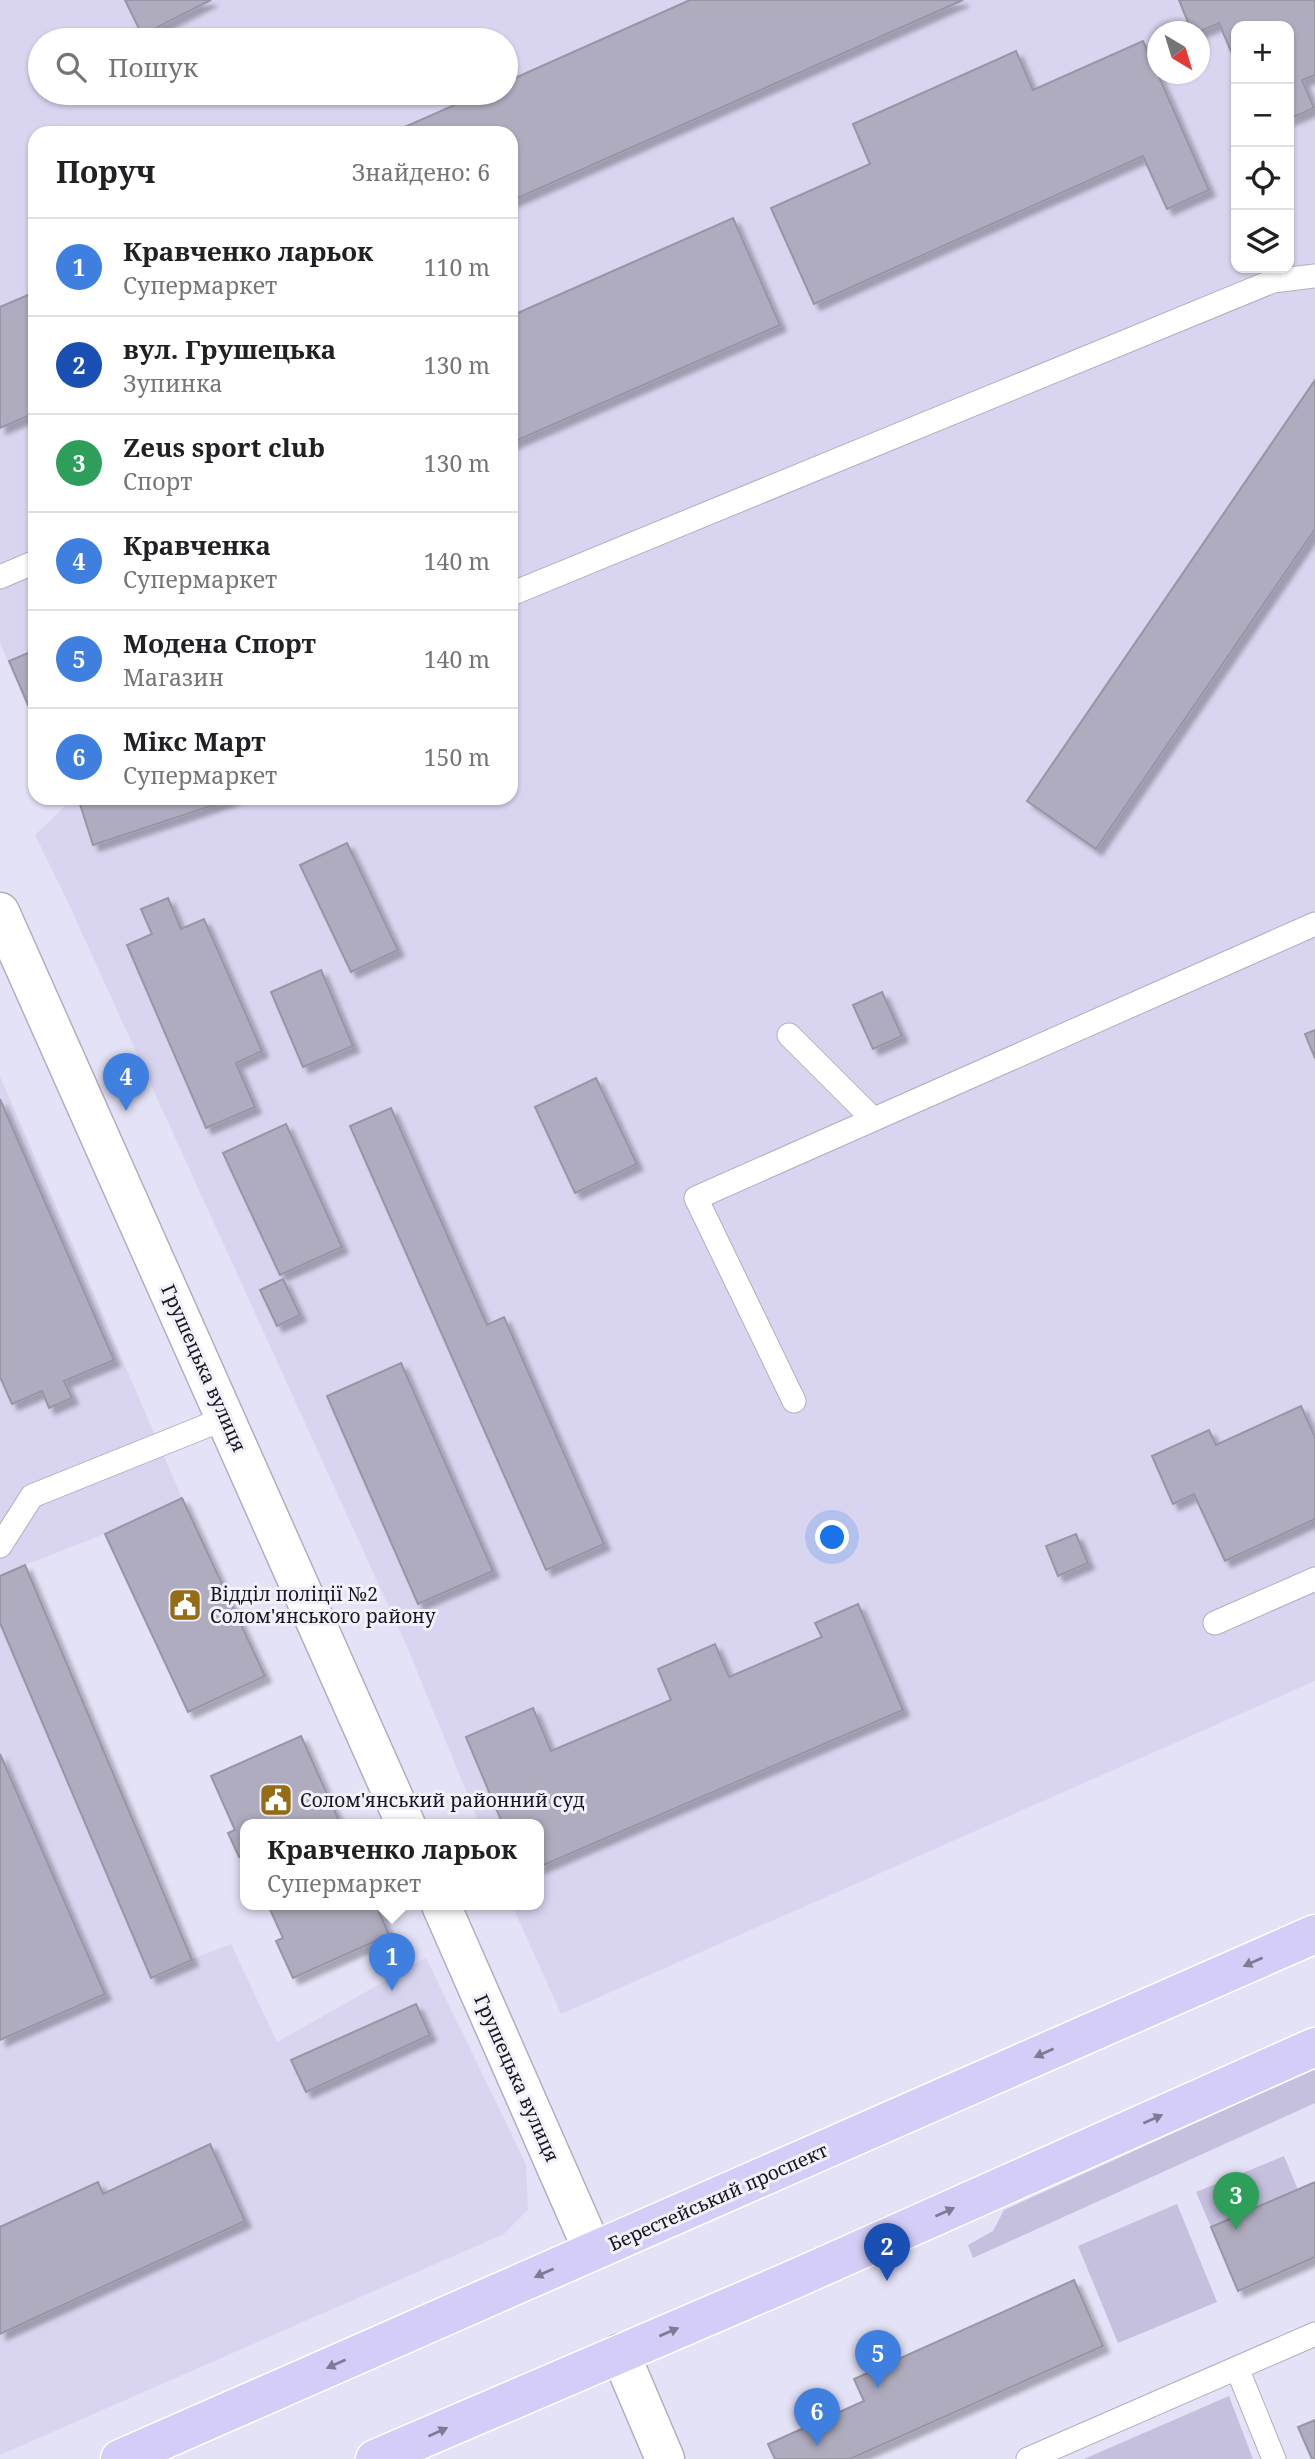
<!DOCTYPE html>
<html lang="uk">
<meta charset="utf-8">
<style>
body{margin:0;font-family:"Noto Serif",serif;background:#f6f6f6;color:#202124}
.controls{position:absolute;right:21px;top:21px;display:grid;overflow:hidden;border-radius:14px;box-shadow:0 2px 5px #0004}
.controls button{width:63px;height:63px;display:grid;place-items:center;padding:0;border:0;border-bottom:2px solid #e0e0e0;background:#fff;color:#202124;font:35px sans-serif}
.compass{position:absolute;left:1147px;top:21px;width:63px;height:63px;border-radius:50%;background:#fff;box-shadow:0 2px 5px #0004;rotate:142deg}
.you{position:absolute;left:833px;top:1538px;width:24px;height:24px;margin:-18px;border:5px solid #fff;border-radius:50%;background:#1a73e8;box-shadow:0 0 0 10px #1a73e833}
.badge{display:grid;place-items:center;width:46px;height:46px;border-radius:50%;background:#946d16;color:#fff;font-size:23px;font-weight:700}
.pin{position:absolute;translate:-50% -58px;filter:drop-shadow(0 2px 4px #0008)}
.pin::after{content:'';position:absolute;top:37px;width:24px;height:21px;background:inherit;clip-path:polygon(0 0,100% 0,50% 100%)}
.popup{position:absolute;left:240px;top:1819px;width:304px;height:91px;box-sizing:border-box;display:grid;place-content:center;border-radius:14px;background:#fff;filter:drop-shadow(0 2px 5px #0005);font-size:23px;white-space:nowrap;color:#757577}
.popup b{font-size:26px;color:#202124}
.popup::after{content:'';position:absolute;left:50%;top:100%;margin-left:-14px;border:14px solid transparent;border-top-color:#fff}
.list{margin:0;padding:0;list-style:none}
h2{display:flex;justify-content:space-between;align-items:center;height:91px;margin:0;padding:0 28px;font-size:30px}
h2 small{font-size:23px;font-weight:400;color:#757577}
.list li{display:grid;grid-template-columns:46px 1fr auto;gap:21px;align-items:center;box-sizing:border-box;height:98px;padding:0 28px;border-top:2px solid #e0e0e0}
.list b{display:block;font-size:26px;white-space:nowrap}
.list p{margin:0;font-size:23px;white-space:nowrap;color:#757577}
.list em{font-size:23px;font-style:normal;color:#757577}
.icon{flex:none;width:38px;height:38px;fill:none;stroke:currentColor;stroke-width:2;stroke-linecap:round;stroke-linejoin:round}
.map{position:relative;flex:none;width:1315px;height:2459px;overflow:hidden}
.search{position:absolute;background:#fff;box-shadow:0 2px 5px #0004;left:28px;top:28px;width:490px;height:77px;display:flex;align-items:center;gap:18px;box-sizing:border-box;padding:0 24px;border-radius:38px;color:#757577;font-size:26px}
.panel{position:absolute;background:#fff;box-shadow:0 2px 5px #0004;left:28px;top:126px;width:490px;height:679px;border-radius:21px}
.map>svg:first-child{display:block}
</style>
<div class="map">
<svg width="1315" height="2459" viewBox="0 0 1315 2459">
<defs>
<filter id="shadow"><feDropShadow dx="6" dy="6" stdDeviation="2" flood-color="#0004"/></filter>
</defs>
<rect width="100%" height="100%" fill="#e4e2f6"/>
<path fill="#d9d5f0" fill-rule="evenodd" d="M 0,0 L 1315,0 L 1315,1681 L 561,2014 L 512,1905 L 539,1905 L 539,1825 L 480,1825 L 408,1649 L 65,896 L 35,835 L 69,802 L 68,798 L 511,798 L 511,133 L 35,133 L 35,721 L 0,643 ZM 1236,26 L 1289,26 L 1289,268 L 1236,268 ZM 1158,32 L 1200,32 L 1200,74 L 1158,74 ZM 40,40 L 506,40 L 506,93 L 40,93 Z
M 0,1076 L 182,1498 L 105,1534 L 25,1565 L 192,1959 L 231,1944 L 277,2042 L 426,1958 L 526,2164 L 528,2210 L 504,2234 L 0,2455 Z"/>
<path fill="#c4c0de" d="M 1315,2069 L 1315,2103 L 973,2258 L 968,2245 L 993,2231 L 1004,2210 Z
M 1284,2156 L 1298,2190 L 1211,2227 L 1196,2192 Z
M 1177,2204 L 1217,2302 L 1118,2343 L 1078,2246 Z
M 1229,2396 L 1253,2459 L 1084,2459 Z"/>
<path fill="#afacbf" stroke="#9895a7" stroke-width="2" filter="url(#shadow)" d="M 125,0 L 211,0 L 142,35 Z
M 690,0 L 963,0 L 511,201 L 511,133 L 391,133 L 482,93 L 506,93 L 506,82 Z
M 1179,0 L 1315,0 L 1315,75 L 1302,80 L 1314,108 L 1289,119 L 1289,26 L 1236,26 L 1236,63 L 1219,23 L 1198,32 L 1192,32 Z
M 1143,41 L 1209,190 L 1167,209 L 1143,156 L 814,304 L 771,208 L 870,164 L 853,124 L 1016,51 L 1033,90 Z
M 733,218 L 780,325 L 511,443 L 511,316 Z
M 35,292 L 35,413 L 0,428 L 0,307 Z
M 1315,380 L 1315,529 L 1096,849 L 1027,801 Z
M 35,650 L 35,721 L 9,661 Z
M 97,798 L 235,798 L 93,845 L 80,804 Z
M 347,843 L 398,950 L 351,972 L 300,865 Z
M 168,898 L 181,929 L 204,919 L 262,1051 L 236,1063 L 255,1107 L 206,1128 L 127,945 L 152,934 L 141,909 Z
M 321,970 L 353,1046 L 303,1067 L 271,992 Z
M 882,992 L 902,1036 L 873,1049 L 853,1005 Z
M 1315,1030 L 1315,1058 L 1305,1034 Z
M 596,1078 L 637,1164 L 575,1193 L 535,1107 Z
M 0,1099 L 114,1360 L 64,1381 L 72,1398 L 49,1408 L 42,1391 L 12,1404 L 0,1377 Z
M 391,1108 L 487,1325 L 504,1317 L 604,1544 L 546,1570 L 350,1126 Z
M 286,1124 L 342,1247 L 280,1275 L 223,1153 Z
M 283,1279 L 300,1315 L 277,1326 L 260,1290 Z
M 401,1363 L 493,1571 L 418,1604 L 327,1396 Z
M 1301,1406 L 1315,1437 L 1315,1519 L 1225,1561 L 1194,1494 L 1173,1504 L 1152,1456 L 1209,1430 L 1216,1445 Z
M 182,1498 L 265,1676 L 188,1712 L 105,1534 Z
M 1076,1534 L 1088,1563 L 1058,1576 L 1046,1546 Z
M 25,1565 L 192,1960 L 151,1978 L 0,1623 L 0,1576 Z
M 858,1604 L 903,1710 L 539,1867 L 539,1825 L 503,1825 L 466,1737 L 533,1708 L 551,1751 L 671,1700 L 658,1669 L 715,1644 L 729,1677 L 822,1637 L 815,1623 Z
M 301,1736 L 341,1825 L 245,1825 L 245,1854 L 239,1857 L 228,1833 L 235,1830 L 211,1776 Z
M 0,1754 L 105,1994 L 0,2040 Z
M 268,1905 L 376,1905 L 389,1935 L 293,1978 L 276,1941 L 283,1938 Z
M 416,2004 L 430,2035 L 306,2092 L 291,2060 Z
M 210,2144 L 245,2221 L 0,2334 L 0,2227 L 98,2182 L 103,2194 Z
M 1315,2182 L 1315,2257 L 1238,2291 L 1211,2227 Z
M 1074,2280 L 1103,2346 L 850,2459 L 775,2459 L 768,2444 L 864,2401 L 854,2379 Z
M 1315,2420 L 1315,2459 L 1312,2459 L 1298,2427 Z"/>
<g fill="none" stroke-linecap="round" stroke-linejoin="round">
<defs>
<path id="lane" d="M 0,577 L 35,562
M 511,594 L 1273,281 L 1315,276
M 789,1035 L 873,1119
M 794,1401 L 696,1198 L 1315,924
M 0,1546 L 32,1496 L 226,1418
M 1215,1623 L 1315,1579
M 1237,2368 L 1274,2459
M 1028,2459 L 1315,2334"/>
<path id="street" d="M 0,912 L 406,1825
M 441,1905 L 593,2251
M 620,2353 L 665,2459"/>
<path id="primary" d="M 120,2459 L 1315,1934
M 375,2459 L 790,2281 L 1315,2047"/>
</defs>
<use href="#lane" stroke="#b1aec1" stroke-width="25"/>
<use href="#street" stroke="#b1aec1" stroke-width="41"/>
<use href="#primary" stroke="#fff" stroke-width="41"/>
<use href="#lane" stroke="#fff" stroke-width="23"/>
<use href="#street" stroke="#fff" stroke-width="38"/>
<use href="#primary" stroke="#d4cdf7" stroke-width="38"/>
</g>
<defs><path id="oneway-solid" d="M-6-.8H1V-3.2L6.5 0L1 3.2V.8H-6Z" transform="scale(1.75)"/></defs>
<g fill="#7f7b95">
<use href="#oneway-solid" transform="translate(1253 1962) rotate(156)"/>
<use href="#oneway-solid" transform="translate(1044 2053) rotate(156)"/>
<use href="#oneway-solid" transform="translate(1153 2119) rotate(-24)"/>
<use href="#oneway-solid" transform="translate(945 2212) rotate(-24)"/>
<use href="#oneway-solid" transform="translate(544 2273) rotate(156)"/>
<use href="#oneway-solid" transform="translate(669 2332) rotate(-23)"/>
<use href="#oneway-solid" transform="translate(336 2364) rotate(156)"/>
<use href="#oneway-solid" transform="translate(438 2432) rotate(-24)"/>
</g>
<defs>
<symbol id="civic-square" viewBox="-11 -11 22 22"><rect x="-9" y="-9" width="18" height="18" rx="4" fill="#946d16" stroke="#f2f0fc"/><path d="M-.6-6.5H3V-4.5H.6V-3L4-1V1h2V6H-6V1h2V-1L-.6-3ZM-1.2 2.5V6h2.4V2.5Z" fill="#fff"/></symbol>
</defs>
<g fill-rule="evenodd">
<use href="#civic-square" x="166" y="1586" width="38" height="38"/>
<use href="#civic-square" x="257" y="1781" width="38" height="38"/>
</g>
<g text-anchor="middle" stroke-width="6" stroke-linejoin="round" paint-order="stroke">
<g font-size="19" fill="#17161d" stroke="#f2f0fc">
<text transform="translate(204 1368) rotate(66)" y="7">Грушецька вулиця</text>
<text transform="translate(517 2078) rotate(66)" y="7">Грушецька вулиця</text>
<text transform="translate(718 2197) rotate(-24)" y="7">Берестейський проспект</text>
</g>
<g font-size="19" fill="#17161d" stroke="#f2f0fc" text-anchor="start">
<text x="210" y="1601">Відділ поліції №2<tspan x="210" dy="22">Солом'янського району</tspan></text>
<text x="300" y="1807">Солом'янський районний суд</text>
</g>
</g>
</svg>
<div class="controls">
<button>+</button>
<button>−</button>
<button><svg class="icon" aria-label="locate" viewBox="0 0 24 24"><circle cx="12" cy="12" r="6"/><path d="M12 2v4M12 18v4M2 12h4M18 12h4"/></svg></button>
<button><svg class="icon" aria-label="layers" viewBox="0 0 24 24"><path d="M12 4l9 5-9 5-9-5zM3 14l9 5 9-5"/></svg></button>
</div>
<svg class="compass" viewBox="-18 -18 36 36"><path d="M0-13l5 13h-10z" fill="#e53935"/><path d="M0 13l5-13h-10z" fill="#757577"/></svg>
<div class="you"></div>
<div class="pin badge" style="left:392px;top:1991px;background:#3f7fe0">1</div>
<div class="popup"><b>Кравченко ларьок</b>Супермаркет</div>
<div class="pin badge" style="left:887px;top:2281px;background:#1a4fb4">2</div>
<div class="pin badge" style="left:1236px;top:2230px;background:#2e9e5b">3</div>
<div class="pin badge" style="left:126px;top:1111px;background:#3f7fe0">4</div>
<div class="pin badge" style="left:878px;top:2388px;background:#3f7fe0">5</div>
<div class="pin badge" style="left:817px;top:2446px;background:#3f7fe0">6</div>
<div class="search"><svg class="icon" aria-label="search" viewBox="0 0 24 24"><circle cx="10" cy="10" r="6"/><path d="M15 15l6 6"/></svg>Пошук</div>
<section class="panel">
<h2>Поруч<small>Знайдено: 6</small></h2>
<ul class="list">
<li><span class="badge" style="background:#3f7fe0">1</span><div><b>Кравченко ларьок</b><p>Супермаркет</p></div><em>110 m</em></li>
<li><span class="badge" style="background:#1a4fb4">2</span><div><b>вул. Грушецька</b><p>Зупинка</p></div><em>130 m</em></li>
<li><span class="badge" style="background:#2e9e5b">3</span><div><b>Zeus sport club</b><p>Спорт</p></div><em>130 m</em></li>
<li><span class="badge" style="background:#3f7fe0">4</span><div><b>Кравченка</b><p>Супермаркет</p></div><em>140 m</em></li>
<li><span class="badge" style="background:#3f7fe0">5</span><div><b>Модена Спорт</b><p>Магазин</p></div><em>140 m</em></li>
<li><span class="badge" style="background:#3f7fe0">6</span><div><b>Мікс Март</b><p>Супермаркет</p></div><em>150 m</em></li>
</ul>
</section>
</div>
